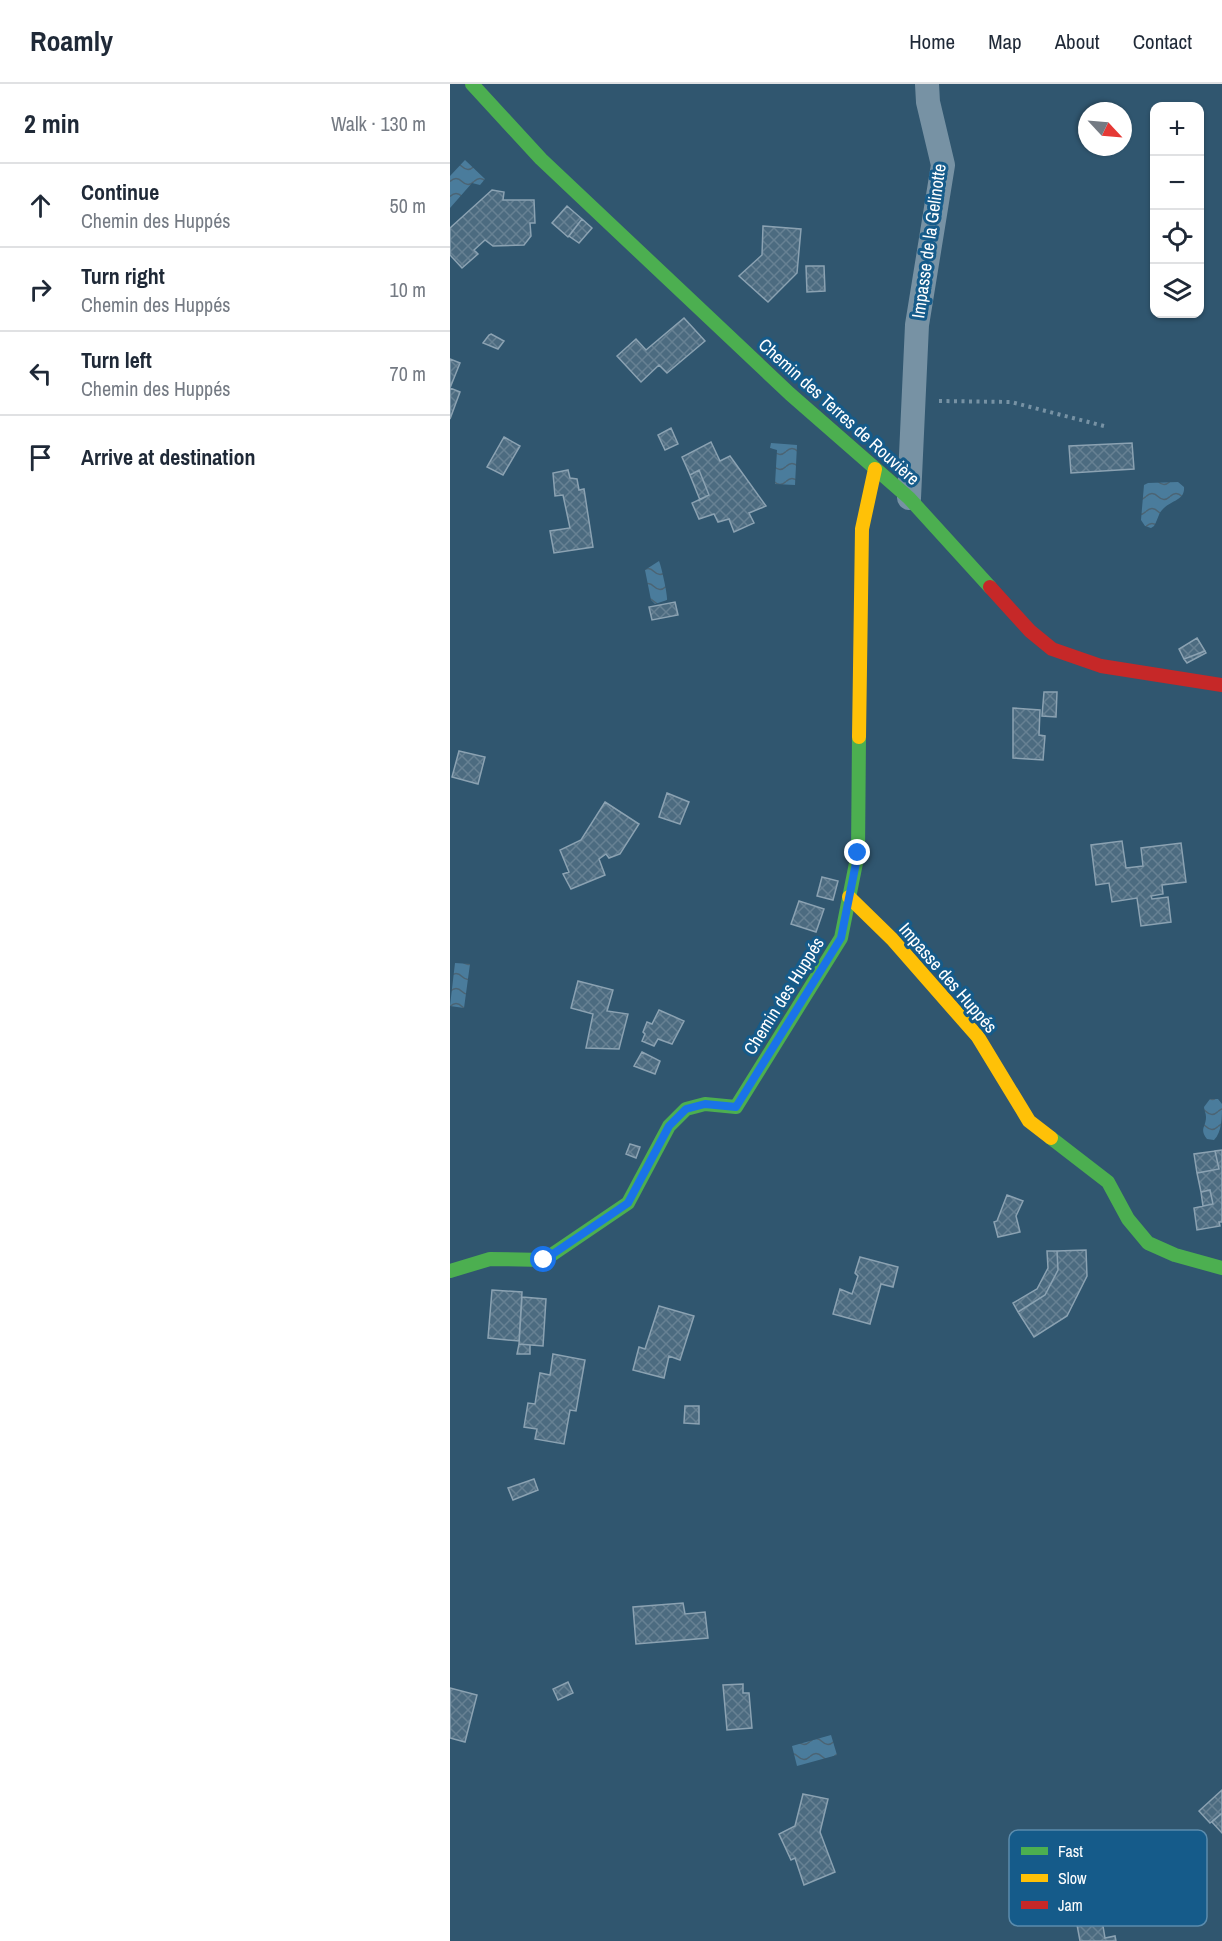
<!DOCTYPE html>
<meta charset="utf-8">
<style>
body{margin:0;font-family:"Archivo Narrow",sans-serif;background:#f2f2f3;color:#1f2937}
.controls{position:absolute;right:18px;top:18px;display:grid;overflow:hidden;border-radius:12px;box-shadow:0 2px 4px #0004}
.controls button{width:54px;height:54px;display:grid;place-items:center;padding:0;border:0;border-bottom:2px solid #e0e1e3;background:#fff;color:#1f2937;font:30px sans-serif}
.compass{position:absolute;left:628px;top:18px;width:54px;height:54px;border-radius:50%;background:#fff;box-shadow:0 2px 4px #0004;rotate:116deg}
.stop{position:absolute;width:18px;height:18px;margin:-14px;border:4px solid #1a73e8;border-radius:50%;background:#fff}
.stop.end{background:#1a73e8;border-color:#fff;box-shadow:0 2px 6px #0008}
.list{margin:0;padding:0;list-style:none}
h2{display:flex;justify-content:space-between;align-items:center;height:78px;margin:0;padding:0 24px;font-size:26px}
h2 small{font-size:20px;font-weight:400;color:#747a83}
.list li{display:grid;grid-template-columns:39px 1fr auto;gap:18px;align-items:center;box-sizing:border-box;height:84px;padding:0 24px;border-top:2px solid #e0e1e3}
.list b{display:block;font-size:22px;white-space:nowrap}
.list p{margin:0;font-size:20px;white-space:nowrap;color:#747a83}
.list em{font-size:20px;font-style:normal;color:#747a83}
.icon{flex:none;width:33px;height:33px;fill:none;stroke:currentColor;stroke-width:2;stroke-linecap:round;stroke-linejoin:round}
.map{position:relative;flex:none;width:772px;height:1857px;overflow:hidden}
header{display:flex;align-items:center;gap:36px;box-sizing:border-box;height:84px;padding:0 30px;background:#fff;border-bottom:2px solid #e0e1e3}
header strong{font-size:28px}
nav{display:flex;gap:33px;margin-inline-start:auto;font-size:21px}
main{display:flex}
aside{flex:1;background:#fff}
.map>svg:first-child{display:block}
</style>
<header>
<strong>Roamly</strong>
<nav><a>Home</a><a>Map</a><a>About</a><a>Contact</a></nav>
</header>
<main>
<aside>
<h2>2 min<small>Walk · 130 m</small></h2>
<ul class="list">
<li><svg class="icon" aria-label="ahead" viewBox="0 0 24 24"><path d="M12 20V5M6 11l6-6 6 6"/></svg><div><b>Continue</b><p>Chemin des Huppés</p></div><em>50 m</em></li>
<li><svg class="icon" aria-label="right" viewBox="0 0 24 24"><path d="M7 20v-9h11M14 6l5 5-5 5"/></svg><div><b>Turn right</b><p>Chemin des Huppés</p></div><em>10 m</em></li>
<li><svg class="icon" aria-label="left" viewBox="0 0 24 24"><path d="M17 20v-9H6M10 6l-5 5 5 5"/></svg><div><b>Turn left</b><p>Chemin des Huppés</p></div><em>70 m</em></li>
<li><svg class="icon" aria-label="arrive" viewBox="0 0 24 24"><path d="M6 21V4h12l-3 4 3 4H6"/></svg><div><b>Arrive at destination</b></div></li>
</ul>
</aside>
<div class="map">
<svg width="772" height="1857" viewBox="0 0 772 1857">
<defs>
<pattern id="water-waves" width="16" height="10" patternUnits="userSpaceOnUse" patternTransform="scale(1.5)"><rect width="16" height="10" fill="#4a7c9c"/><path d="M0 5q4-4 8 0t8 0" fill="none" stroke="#4b6474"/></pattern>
<pattern id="building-cross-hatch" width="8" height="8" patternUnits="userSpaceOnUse" patternTransform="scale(1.5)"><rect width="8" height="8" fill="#4c6b80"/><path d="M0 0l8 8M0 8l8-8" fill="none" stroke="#678193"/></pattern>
</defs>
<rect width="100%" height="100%" fill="#30566f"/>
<path fill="url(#water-waves)" d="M 15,76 L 35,95 L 30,101 L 22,99 L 0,124 L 0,92 Z
M 321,359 L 347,361 L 345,401 L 325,400 L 327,366 L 320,364 Z
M 728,398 L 734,403 C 735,416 722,416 714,424 C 708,429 708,436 704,442 L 701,444 L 695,442 L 691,436 L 694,401 L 698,399 Z
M 209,477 C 211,481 218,512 217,516 L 205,520 L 201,516 L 195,486 Z
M 5,879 L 20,880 L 14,924 L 0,922 Z
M 760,1015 L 768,1015 L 772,1020 C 772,1033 772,1048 764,1056 L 757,1055 C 749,1045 756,1043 756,1033 C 756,1029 754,1026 754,1023 Z
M 381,1651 L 387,1671 L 347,1682 L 342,1662 Z"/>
<path fill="url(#building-cross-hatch)" stroke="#8ba2b2" stroke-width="1.5" d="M 42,106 L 54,108 L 53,116 L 84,116 L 85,139 L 80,139 L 81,152 L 74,161 L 43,162 L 35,156 L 24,166 L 28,170 L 12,184 L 0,171 L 0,144 Z
M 117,122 L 132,135 L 118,153 L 102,139 Z
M 132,135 L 142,144 L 129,159 L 119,152 Z
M 313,142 L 351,145 L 347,189 L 318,218 L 289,192 L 312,171 Z
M 356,182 L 374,182 L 375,207 L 357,208 Z
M 234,234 L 255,257 L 217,289 L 209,281 L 191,298 L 167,272 L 186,255 L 196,266 Z
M 41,250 L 54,257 L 48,265 L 33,259 L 39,251 Z
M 0,275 L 10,279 L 0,304 L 10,308 L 0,335 Z
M 221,344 L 228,360 L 215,366 L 208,351 Z
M 54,353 L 70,362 L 53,391 L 37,383 Z
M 261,358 L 270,377 L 280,372 L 316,422 L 299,429 L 304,439 L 284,448 L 279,435 L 268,438 L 264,430 L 249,435 L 242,419 L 259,411 L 249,386 L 240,391 L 232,373 Z
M 682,359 L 684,385 L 621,389 L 619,362 Z
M 118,386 L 120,394 L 127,395 L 129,406 L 134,405 L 143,463 L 104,469 L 100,447 L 120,444 L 113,411 L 105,412 L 103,389 Z
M 249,386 L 259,411 L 250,416 L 240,391 Z
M 225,518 L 228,531 L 202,536 L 199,523 Z
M 747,554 L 755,567 L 734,575 L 729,565 Z
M 755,567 L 756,569 L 737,579 L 734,575 Z
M 594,608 L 607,608 L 606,633 L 592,632 Z
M 563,624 L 590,626 L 589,651 L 595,652 L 593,676 L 563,674 Z
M 9,667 L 35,673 L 28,700 L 2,693 Z
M 217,709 L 239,718 L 230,740 L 209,733 Z
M 155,718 L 189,740 L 170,770 L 159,774 L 156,770 L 149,775 L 155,791 L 121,805 L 113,790 L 119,788 L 110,766 L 131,756 Z
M 672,757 L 676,784 L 693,782 L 691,764 L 731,759 L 736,798 L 712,801 L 713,810 L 701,812 L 702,815 L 718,813 L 721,838 L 691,842 L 687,814 L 662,818 L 659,799 L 646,801 L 641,761 Z
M 372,793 L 388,797 L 383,816 L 367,812 Z
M 349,817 L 374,825 L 366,848 L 341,840 Z
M 128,897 L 163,906 L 157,927 L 178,930 L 169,965 L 136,964 L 143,930 L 121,924 Z
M 209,926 L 234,937 L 222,960 L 208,955 L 204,962 L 192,957 L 195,950 L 193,948 L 197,938 L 202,940 Z
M 192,968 L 210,977 L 205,990 L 184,982 Z
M 180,1060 L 190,1063 L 186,1074 L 176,1070 Z
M 772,1066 L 772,1138 L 769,1138 L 770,1142 L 747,1146 L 744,1124 L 763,1120 L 760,1106 L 751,1108 L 747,1089 L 769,1085 L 765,1067 Z
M 765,1067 L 769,1085 L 747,1089 L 744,1070 Z
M 760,1106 L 763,1120 L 753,1122 L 751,1108 Z
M 557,1111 L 573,1117 L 566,1132 L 570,1148 L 548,1153 L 544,1138 L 547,1137 Z
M 636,1166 L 637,1192 L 617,1232 L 584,1253 L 568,1228 L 595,1211 L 608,1186 L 607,1167 Z
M 597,1167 L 607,1167 L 608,1186 L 595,1211 L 568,1228 L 563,1219 L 587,1205 L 598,1184 Z
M 410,1173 L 448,1183 L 443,1203 L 431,1200 L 420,1240 L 383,1230 L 390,1205 L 402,1210 L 408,1192 L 405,1189 Z
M 42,1206 L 72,1208 L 69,1257 L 38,1254 Z
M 72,1213 L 96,1215 L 93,1262 L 69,1260 Z
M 209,1222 L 244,1232 L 230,1276 L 219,1272 L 214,1294 L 183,1286 L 189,1263 L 195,1265 Z
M 69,1260 L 80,1261 L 80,1270 L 67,1270 Z
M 103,1270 L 135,1276 L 126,1327 L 120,1326 L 114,1360 L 85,1355 L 87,1345 L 74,1343 L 78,1319 L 85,1320 L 90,1289 L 100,1291 Z
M 235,1322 L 249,1322 L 249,1340 L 234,1339 Z
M 84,1395 L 88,1406 L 63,1416 L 58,1404 Z
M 233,1519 L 235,1530 L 255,1528 L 258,1554 L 186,1560 L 183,1523 Z
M 118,1598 L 123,1609 L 108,1616 L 103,1605 Z
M 293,1600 L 293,1609 L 299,1609 L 302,1644 L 277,1646 L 273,1601 Z
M 0,1604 L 27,1611 L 15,1658 L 0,1654 Z
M 772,1706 L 772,1729 L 760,1739 L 749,1727 Z
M 353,1710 L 378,1715 L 370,1748 L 385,1788 L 354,1801 L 345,1774 L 341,1776 L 329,1750 L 345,1742 Z
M 772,1729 L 772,1749 L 762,1738 Z
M 654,1791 L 659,1823 L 650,1824 L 655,1854 L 665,1852 L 666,1857 L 630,1857 L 625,1830 L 627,1829 L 622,1796 Z"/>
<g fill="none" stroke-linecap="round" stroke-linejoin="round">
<path stroke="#7792a4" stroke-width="4" stroke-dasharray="3 4.5" stroke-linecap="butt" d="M 489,317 L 561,318 L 654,342"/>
<path stroke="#7792a4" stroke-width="24" d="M 459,414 L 467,241 L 493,81 L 478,18 L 477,0"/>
<path stroke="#4caf50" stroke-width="14" d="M 22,0 L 91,75 L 340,310 L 459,414 L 540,503
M 601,1054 L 658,1098 L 678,1135 L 698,1159 L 725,1171 L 772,1184
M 0,1187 L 40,1175 L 94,1176 L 178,1119 L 219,1042 L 236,1025 L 255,1020 L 286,1023 L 391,854 L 408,769 L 409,653"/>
<path stroke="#ffc107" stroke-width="14" d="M 409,653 L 412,445 L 425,385
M 399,813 L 442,855 L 528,953 L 579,1037 L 601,1054"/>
<path stroke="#c62828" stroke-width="14" d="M 540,503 L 580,547 L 602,565 L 651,582 L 772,601"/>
</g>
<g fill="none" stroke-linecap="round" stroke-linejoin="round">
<path stroke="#1a73e8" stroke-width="8" d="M 94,1176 L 178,1119 L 219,1042 L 236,1025 L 255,1020 L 286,1023 L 391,854 L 408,769"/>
</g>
<g text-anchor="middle" stroke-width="6" stroke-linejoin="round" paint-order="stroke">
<g font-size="18" fill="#fff" stroke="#155b8a">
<text transform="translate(479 157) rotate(-82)" y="6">Impasse de la Gelinotte</text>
<text transform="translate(389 328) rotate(42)" y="6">Chemin des Terres de Rouvière</text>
<text transform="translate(498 894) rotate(49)" y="6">Impasse des Huppés</text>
<text transform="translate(334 912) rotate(-58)" y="6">Chemin des Huppés</text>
</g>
</g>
<rect x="559" y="1746" width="198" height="96" rx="9" fill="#155b8a" stroke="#5b8cad" stroke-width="1.5"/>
<rect x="571" y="1763" width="27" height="8" fill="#4caf50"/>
<rect x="571" y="1790" width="27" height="8" fill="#ffc107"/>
<rect x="571" y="1817" width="27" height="8" fill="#c62828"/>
<g font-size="16" fill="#fff">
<text x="608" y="1773">Fast</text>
<text x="608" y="1800">Slow</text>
<text x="608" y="1827">Jam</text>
</g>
</svg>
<div class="controls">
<button>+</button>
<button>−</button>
<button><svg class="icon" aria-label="locate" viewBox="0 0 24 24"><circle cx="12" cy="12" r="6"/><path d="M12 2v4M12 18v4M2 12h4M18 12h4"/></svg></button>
<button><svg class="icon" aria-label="layers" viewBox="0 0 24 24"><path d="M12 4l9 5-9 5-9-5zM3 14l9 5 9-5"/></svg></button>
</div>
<svg class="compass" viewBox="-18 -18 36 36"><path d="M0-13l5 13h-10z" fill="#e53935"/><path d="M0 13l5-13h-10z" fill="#747a83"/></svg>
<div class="stop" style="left:94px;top:1176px"></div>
<div class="stop end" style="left:408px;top:769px"></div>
</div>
</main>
